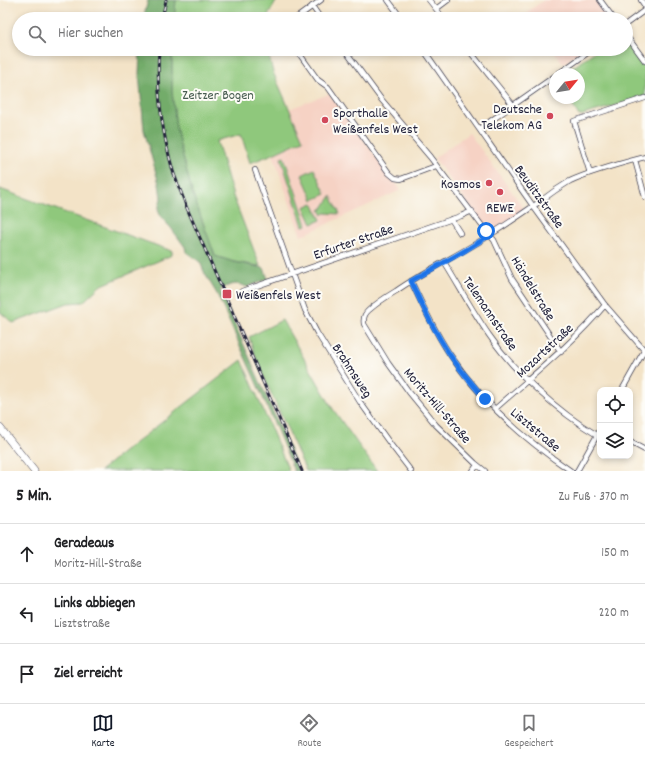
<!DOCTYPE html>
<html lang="de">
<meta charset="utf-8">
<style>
body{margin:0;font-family:Dekko,sans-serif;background:#f2f2f2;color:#202124}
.controls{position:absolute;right:12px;bottom:12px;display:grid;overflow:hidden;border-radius:8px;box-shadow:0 2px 6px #0003}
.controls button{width:36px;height:36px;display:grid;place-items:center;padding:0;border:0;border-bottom:1px solid #e0e0e0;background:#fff;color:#202124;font:20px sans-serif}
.compass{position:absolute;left:549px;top:68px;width:36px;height:36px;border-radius:50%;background:#fff;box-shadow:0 2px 6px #0003;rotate:60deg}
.stop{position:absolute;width:12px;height:12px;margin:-9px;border:3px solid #1a73e8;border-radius:50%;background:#fff}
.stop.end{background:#1a73e8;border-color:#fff;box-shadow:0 1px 4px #0008}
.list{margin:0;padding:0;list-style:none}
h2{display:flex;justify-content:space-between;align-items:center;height:52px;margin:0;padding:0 16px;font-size:17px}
h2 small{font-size:13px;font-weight:400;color:#757577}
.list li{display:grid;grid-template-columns:26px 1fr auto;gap:12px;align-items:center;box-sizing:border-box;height:60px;padding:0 16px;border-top:1px solid #e0e0e0}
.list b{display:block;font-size:15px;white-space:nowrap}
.list p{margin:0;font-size:13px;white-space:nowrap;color:#757577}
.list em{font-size:13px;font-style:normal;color:#757577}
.icon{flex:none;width:22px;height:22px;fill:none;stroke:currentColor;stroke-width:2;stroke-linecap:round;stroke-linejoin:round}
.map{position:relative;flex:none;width:645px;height:471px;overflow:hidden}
.search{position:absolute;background:#fff;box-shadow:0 2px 6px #0003;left:12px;right:12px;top:12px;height:44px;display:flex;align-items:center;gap:10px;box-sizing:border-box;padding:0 14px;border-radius:22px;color:#757577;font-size:15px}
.sheet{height:232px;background:#fff}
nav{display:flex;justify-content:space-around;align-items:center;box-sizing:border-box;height:56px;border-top:1px solid #e0e0e0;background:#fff;font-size:11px;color:#757577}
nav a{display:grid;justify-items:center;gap:2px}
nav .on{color:#111827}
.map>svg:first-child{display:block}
</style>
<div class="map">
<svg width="645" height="471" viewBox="0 0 645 471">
<rect width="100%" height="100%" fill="#fdfcf7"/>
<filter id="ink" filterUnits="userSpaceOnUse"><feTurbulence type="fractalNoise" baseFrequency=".025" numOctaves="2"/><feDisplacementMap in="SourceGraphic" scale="8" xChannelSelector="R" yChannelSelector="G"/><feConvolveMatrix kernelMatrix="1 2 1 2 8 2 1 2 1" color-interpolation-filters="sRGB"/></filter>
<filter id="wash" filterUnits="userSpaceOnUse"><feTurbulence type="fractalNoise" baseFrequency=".012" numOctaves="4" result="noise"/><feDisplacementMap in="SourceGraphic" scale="16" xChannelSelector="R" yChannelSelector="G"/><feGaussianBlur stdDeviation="0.9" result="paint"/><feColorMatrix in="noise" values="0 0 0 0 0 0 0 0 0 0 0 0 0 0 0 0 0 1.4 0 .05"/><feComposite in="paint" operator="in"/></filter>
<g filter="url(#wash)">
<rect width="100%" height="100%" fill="#f3e3c7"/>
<path fill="#f6d2c4" d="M 544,0 L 597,0 L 611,19 L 532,19 L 527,12 Z
M 553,49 L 584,49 L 563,64 Z
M 329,94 L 401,190 L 301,236 L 273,154 L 303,140 L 289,109 Z
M 469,133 L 525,210 L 495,230 L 491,231 L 487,229 L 434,158 Z"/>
<path fill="#8fc87b" stroke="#58755b" d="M 176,0 L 277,0 L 266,19 L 174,19 Z
M 626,40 L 645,66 L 645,97 L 579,116 L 568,98 L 579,98 L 579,74 L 564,74 L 598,49 L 626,49 Z
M 172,49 L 267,49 L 273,72 L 303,140 L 273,154 L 250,163 L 241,134 L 217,141 L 233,196 L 260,266 L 234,262 L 215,256 L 192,192 L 176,129 L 172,91 Z
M 284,157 L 307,225 L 303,226 L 281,158 Z
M 314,169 L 326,194 L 313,200 L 302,175 Z
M 0,189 L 172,251 L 172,255 L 100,286 L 83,302 L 68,303 L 13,323 L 0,312 Z
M 331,196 L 340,214 L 325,213 L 323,215 L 320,210 L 323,208 Z
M 313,203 L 321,220 L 312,224 L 304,207 Z
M 282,320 L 333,409 L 377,471 L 306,471 L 258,364 L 249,337 Z
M 242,360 L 289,471 L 100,471 L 130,447 Z"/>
<path fill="#73ac6b" stroke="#4a6753" d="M 148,0 L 176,0 L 174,19 L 143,19 Z
M 140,49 L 172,49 L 172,91 L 176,129 L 192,192 L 215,256 L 234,262 L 264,268 L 268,279 L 247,287 C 236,282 230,284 220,290 L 299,471 L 294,471 L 272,418 L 217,294 L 205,274 L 200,262 L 186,252 L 185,247 L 171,228 L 161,217 L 158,210 L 161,198 L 159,184 L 144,130 L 139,74 Z"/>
</g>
<g filter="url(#ink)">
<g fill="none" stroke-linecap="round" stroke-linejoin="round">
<defs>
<path id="street" d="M 388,0 L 402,19
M 429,0 L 444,19
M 600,0 L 614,19
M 641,0 L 645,6
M 312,6 L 321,19
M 436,9 L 448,0
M 295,19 L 321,0
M 626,24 L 645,10
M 626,35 L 645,61
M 296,49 L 318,80 L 328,87 L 389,173 L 395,178 L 401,179 L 436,166
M 344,49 L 381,99 L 430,157 L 486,231 L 494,240 L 512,279 L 561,352
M 423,49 L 533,206 L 605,305 L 645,351
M 468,49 L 513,105
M 558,74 L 593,49
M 479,129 L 555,76
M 635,160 L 645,197
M 255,170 L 297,288 L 305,310 L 317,333 L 360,402 L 391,445 L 411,471
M 590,173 L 574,121 L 645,98
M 451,219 L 460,233
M 444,262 C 459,286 473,312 489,335 C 515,373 558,412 597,435
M 411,281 C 423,306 435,333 451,356 C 482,402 525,440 571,471
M 242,291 L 461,216 L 472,211
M 622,390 L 645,349
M 495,409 C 533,375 572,344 605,305
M 630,442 L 645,450
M 473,471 L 477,465
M 485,471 L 475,463 L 436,425 L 409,392 L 388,363 L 364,324 C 363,318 364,314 369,310 C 377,303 386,297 396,291 C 426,270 459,255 490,235 C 507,224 525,212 542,200 C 551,193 560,187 570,181 C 591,171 622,163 645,157
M 577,471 L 600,430"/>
<path id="primary" d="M 0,428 L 34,471"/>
</defs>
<use href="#street" stroke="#413f50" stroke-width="6"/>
<use href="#primary" stroke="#413f50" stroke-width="8"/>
<use href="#street" stroke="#fff" stroke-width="4.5"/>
<use href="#primary" stroke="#fff" stroke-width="7"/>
<defs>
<path id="rail" d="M 162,19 L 166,0
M 159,49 C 156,90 162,132 173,171 C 177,183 182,194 186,206 L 302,471"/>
</defs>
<use href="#rail" stroke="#22223b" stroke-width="3"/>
<use href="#rail" stroke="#fdfcf7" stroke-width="1.5" stroke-dasharray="4.5" stroke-linecap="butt"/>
</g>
</g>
<g fill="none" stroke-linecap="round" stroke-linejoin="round" filter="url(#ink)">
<path stroke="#1a73e8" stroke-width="5" d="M 485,399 C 473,385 461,371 450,355 C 435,332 422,306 411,281 L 466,250 L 490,235 L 486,231"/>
</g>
<g fill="#d1495b" stroke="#fdfcf7" stroke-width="1.5">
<circle cx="550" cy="116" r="4"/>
<circle cx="325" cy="120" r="4"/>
<circle cx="489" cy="183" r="4"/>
<circle cx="500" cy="192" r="4"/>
<rect x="222" y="289" width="10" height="10" rx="2"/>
</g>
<g text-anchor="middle" stroke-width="4" stroke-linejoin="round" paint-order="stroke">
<g font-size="14" fill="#485c51" stroke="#fdfcf7">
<text x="218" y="99">Zeitzer Bogen</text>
</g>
<g font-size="14" fill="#22223b" stroke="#fdfcf7" text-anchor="end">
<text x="542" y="113">Deutsche<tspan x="542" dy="16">Telekom AG</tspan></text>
<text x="333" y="117" text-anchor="start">Sporthalle<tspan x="333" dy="16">Weißenfels West</tspan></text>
<text x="481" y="188">Kosmos</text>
<text x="500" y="212" text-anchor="middle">REWE</text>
<text x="236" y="299" text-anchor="start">Weißenfels West</text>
</g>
<g font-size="14" fill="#22223b" stroke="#fdfcf7">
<text transform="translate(540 196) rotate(54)" y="5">Beuditzstraße</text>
<text transform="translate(353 241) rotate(-19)" y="5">Erfurter Straße</text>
<text transform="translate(534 288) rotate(59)" y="5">Händelstraße</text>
<text transform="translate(491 313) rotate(56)" y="5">Telemannstraße</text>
<text transform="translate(544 350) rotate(-43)" y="5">Mozartstraße</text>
<text transform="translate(353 370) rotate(57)" y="5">Brahmsweg</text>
<text transform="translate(438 405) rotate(49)" y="5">Moritz-Hill-Straße</text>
<text transform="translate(536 429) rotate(40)" y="5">Lisztstraße</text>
</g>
</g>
</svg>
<div class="controls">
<button><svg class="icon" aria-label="locate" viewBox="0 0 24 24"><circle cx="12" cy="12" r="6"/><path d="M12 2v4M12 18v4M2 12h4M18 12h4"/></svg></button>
<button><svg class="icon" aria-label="layers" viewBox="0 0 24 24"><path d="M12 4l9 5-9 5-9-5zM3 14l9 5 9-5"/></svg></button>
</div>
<svg class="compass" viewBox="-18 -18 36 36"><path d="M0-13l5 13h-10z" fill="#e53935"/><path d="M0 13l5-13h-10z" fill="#757577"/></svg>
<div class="stop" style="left:486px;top:231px"></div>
<div class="stop end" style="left:485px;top:399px"></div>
<div class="search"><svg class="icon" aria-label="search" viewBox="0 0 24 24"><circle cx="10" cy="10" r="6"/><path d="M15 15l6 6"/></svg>Hier suchen</div>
</div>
<section class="sheet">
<h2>5 Min.<small>Zu Fuß · 370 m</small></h2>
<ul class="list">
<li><svg class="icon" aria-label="ahead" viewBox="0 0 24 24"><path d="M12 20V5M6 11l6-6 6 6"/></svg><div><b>Geradeaus</b><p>Moritz-Hill-Straße</p></div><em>150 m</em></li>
<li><svg class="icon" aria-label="left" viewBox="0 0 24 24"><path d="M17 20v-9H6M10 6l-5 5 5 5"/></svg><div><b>Links abbiegen</b><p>Lisztstraße</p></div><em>220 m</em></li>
<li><svg class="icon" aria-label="arrive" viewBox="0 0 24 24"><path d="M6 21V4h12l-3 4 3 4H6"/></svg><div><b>Ziel erreicht</b></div></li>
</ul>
</section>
<nav>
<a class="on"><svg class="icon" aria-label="map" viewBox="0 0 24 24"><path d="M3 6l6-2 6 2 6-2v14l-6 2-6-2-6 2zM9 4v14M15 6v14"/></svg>Karte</a>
<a><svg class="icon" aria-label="directions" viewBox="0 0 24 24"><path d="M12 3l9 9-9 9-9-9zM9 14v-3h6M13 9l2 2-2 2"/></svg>Route</a>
<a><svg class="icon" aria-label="saved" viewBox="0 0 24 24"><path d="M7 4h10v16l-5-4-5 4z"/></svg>Gespeichert</a>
</nav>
